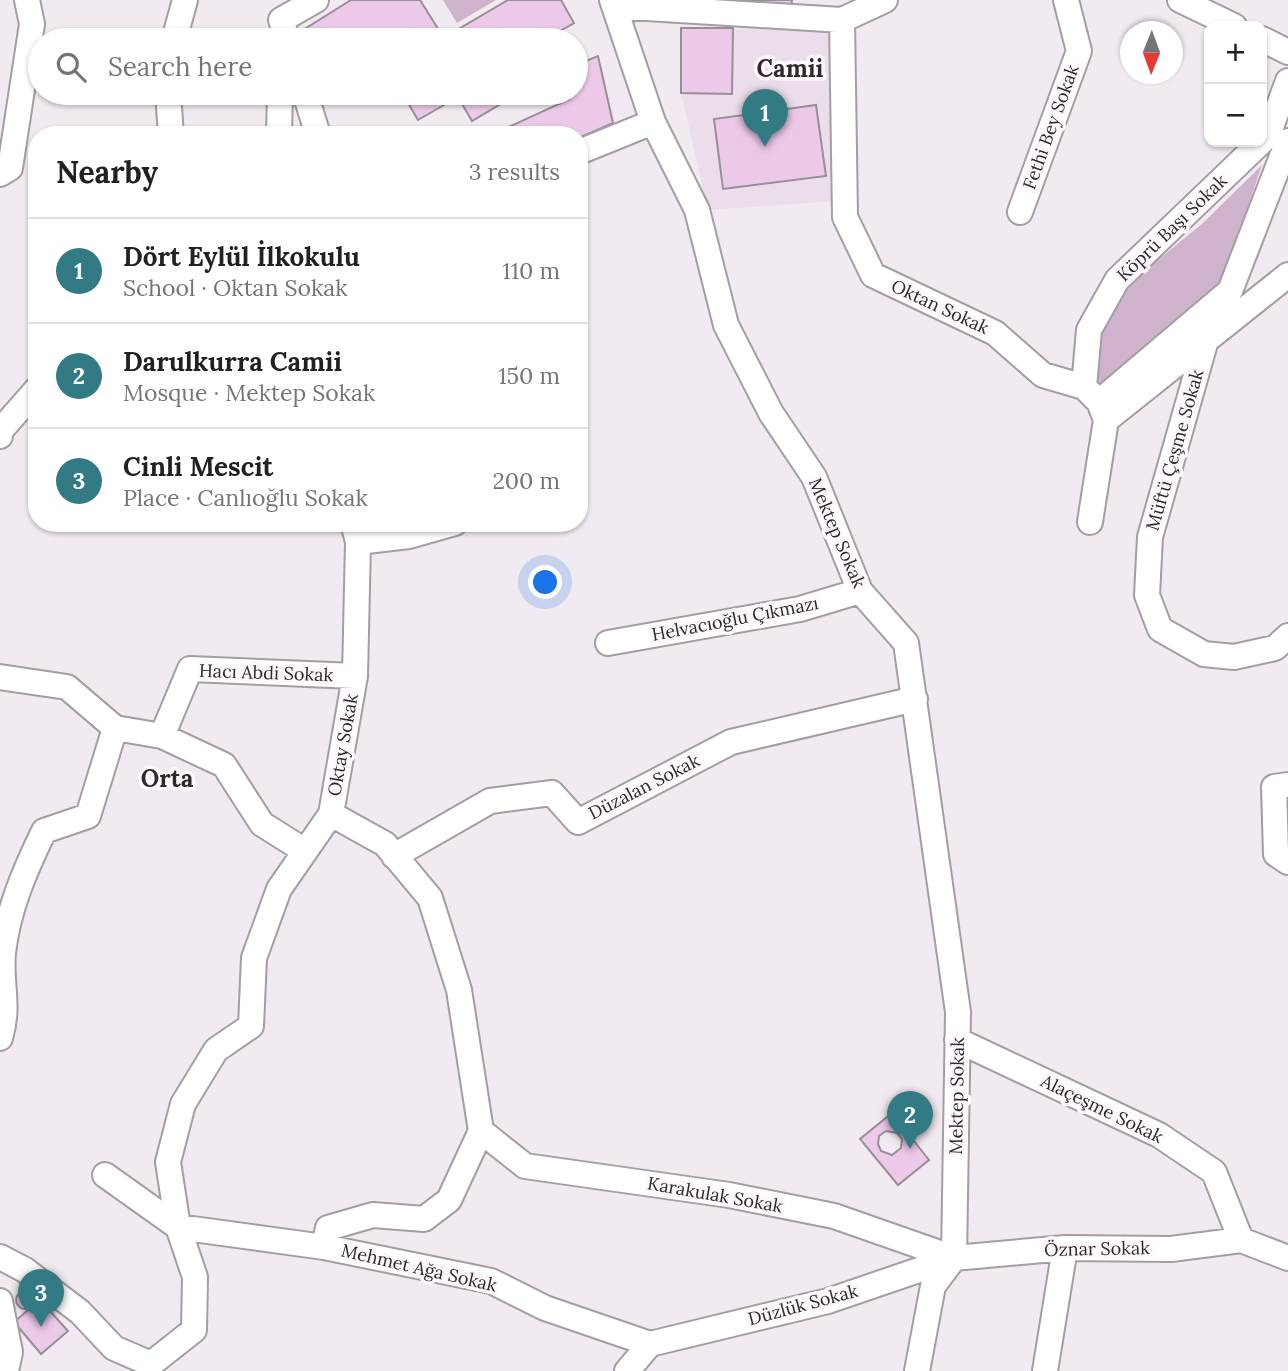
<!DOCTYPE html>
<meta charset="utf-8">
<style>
body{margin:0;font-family:Lora,serif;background:#f2f2f2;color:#202124}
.controls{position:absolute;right:21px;top:21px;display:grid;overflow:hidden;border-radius:14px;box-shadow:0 2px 5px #0004}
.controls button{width:63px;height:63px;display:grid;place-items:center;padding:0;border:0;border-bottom:2px solid #e0e0e0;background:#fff;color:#202124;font:35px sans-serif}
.compass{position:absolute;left:1120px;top:21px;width:63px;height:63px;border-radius:50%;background:#fff;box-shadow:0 2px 5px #0004;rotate:181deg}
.you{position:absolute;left:546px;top:583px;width:24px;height:24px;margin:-18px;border:5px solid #fff;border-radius:50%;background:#1a73e8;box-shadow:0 0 0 10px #1a73e833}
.badge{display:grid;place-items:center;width:46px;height:46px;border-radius:50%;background:#337b84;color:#fff;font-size:23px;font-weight:700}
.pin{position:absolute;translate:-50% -58px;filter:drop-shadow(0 2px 4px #0008)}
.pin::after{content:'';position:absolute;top:37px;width:24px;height:21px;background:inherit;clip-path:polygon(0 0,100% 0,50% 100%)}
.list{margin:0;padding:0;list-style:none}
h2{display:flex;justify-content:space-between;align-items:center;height:91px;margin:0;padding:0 28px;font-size:30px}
h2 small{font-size:23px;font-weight:400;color:#757577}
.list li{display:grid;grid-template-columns:46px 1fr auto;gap:21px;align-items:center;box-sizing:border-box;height:105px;padding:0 28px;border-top:2px solid #e0e0e0}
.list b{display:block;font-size:26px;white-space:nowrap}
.list p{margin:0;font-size:23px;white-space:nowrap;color:#757577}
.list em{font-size:23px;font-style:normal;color:#757577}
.icon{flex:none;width:38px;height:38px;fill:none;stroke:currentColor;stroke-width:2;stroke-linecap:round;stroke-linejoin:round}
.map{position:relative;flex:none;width:1288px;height:1371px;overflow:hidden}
.search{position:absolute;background:#fff;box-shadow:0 2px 5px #0004;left:28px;top:28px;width:560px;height:77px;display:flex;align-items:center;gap:18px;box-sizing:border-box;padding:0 24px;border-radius:38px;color:#757577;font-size:26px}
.panel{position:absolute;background:#fff;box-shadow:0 2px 5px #0004;left:28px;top:126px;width:560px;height:406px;border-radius:28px}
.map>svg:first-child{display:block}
</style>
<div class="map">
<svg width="1288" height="1371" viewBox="0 0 1288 1371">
<rect width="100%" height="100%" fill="#f2eaf1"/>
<path fill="#ebdde9" d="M 681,28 L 837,31 L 836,201 L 708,210 L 681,93 Z"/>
<path fill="#cfb3cc" d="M 443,0 L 496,0 L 457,23 Z
M 1262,165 L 1219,291 L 1097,394 L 1097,343 L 1121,290 L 1203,223 Z"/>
<path fill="#edc9e9" stroke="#968f95" stroke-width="2" fill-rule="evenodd" d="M 351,0 L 420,0 L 440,32 L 427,40 L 298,40 L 295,35 Z
M 508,0 L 561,0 L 574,23 L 544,40 L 440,40 Z
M 720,0 L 792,0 L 791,7 L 725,5 Z
M 681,28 L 733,28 L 732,94 L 681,93 Z
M 598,56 L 613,123 L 579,138 L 579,135 L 491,135 L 570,99 L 569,93 L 576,93 L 576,65 Z
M 402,93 L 519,93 L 472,121 L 458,97 L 418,120 Z
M 816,105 L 826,176 L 723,189 L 714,119 Z
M 892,1113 L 929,1160 L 898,1185 L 860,1139 ZM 886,1131 L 897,1133 L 902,1139 L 901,1148 L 892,1155 L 881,1151 L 878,1144 L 879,1136 Z
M16 1300a9 9 0 1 1 18 0a9 9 0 1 1-18 0Z
M 40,1300 L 68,1331 L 41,1354 L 14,1322 Z"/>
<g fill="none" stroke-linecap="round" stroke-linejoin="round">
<defs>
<path id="minor" d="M 612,0 L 653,122 L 697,210 L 726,325 L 771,413 L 814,477 L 860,591 L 906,643 L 958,1012 L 954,1258
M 1180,0 L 1234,26
M 614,6 L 842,20 L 885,0
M 842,20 L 845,217 L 873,275 L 995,333 L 1043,375 L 1084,387
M 1262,39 L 1288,52
M 174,40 L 185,0
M 288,40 L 281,20 L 316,0
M 168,93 L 171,135
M 305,93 L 318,135
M 279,135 L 280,93
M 1262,141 L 1268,135 L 1288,81
M 579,152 L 653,122
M 0,174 L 10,168 L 32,24 L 27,0
M 1020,212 L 1079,51 L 1066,0
M 1206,340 L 1150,537 L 1147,595 L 1160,629 L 1204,654 L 1234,657 L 1275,648 L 1288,636
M 1099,402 L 1230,291 L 1288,141
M 1106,420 L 1288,275
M 0,436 L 1,430 L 37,389
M 1090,522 L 1106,420 L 1099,402 L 1084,387 L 1089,330 L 1117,280 L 1261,142
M 358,542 L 409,536 L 455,523
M 608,643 L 800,609 L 860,591
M 0,677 L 67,687 L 115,728
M 162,736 L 224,765 L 262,824 L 305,851
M 1288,785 L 1274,787 L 1276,854 L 1288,862
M 394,856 L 490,801 L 552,793 L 578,822 L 731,742 L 915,699
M 0,1038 C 10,1005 0,984 3,953 C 8,909 25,870 44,831 L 88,816 L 115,728 L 162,736 L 190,669 L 355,676
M 957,1040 L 1159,1135 L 1214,1172 L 1241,1240
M 481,1131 L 525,1166 L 729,1195 L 834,1216 L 954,1258
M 105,1175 L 178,1227 L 324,1247 L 491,1281 L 545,1308 L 650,1344
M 324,1247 L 328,1228 L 373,1215 L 424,1219 L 449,1200 L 481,1131 L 459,990 L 430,898 L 385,844 L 331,814
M 0,1257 L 25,1270 L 80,1312 L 114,1348 L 151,1364
M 0,1301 L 10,1352 L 6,1371
M 650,1344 L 828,1301 L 954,1258 L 1065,1248 L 1171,1249 L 1241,1240 L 1288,1258
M 151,1364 L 194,1330 L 195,1277 L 178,1227 L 168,1162 L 183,1104 L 216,1050 L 251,1026 L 254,958 L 279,889 L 331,814 L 355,676 L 358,542 L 353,523
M 627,1371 L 650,1344
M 917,1371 L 933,1286 L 954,1258
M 1045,1371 L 1065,1248"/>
</defs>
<use href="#minor" stroke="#a49da3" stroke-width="28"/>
<use href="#minor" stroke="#fff" stroke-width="24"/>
</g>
<g text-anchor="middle" stroke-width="7" stroke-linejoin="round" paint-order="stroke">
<g font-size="18" fill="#2c2a2c" stroke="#fef8fe">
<text transform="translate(1051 127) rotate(-70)" y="6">Fethi Bey Sokak</text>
<text transform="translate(1172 228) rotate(-44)" y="6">Köprü Başı Sokak</text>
<text transform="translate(940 307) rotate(25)" y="6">Oktan Sokak</text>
<text transform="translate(1175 450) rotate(-74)" y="6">Müftü Çeşme Sokak</text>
<text transform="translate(837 533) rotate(67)" y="6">Mektep Sokak</text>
<text transform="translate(735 619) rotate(-11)" y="6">Helvacıoğlu Çıkmazı</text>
<text transform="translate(266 673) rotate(2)" y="6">Hacı Abdi Sokak</text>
<text transform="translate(343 745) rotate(-80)" y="6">Oktay Sokak</text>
<text transform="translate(644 787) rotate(-27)" y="6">Düzalan Sokak</text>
<text transform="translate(957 1096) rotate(-89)" y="6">Mektep Sokak</text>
<text transform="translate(1102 1109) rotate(26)" y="6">Alaçeşme Sokak</text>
<text transform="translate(715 1195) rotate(10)" y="6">Karakulak Sokak</text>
<text transform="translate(1097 1249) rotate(-1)" y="6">Öznar Sokak</text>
<text transform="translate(419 1268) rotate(13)" y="6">Mehmet Ağa Sokak</text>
<text transform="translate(803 1305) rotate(-15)" y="6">Düzlük Sokak</text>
</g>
<g font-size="24" font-weight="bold" fill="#2c2a2c" stroke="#fef8fe">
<text x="790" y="77">Camii</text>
<text x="167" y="787">Orta</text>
</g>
</g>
</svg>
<div class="controls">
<button>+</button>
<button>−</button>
</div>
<svg class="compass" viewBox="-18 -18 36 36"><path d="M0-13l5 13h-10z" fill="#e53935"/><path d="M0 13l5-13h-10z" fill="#757577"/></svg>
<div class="you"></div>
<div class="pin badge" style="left:765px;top:147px">1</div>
<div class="pin badge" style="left:910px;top:1149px">2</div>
<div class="pin badge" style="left:41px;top:1327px">3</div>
<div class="search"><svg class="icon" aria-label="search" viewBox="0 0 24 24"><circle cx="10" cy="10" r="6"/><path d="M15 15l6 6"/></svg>Search here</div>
<section class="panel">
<h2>Nearby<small>3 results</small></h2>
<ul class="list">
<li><span class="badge">1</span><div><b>Dört Eylül İlkokulu</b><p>School · Oktan Sokak</p></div><em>110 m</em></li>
<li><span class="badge">2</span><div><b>Darulkurra Camii</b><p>Mosque · Mektep Sokak</p></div><em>150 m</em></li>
<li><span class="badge">3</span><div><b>Cinli Mescit</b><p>Place · Canlıoğlu Sokak</p></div><em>200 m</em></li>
</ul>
</section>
</div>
